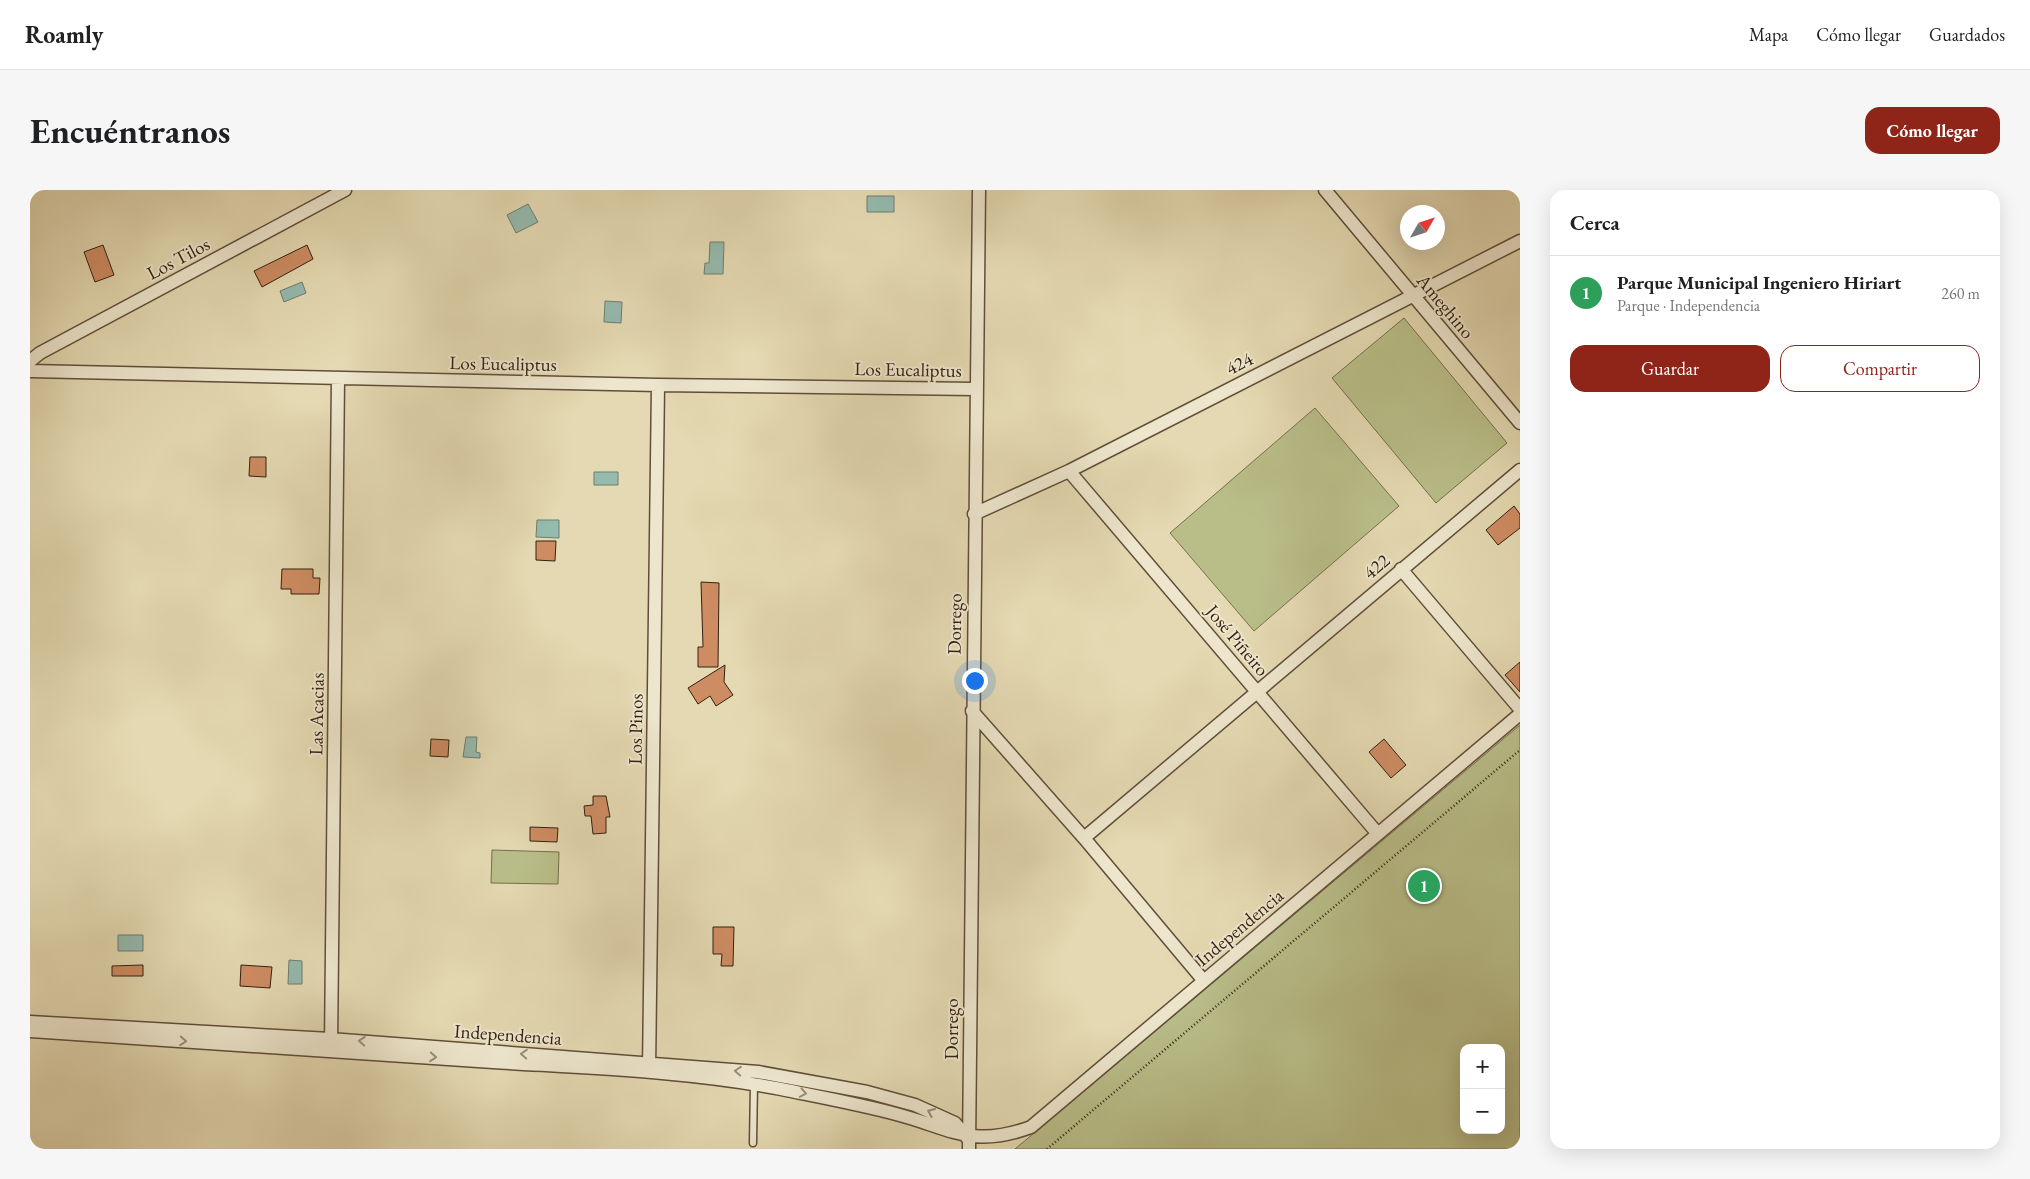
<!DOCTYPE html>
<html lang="es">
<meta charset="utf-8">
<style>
body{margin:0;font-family:"EB Garamond",serif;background:#f6f6f6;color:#202124}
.controls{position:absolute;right:15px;bottom:15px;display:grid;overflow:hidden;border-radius:10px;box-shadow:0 5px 20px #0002}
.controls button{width:45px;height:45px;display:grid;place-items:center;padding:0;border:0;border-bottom:1px solid #e0e0e0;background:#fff;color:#202124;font:25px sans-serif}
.compass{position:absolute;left:1370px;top:15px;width:45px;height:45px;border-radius:50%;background:#fff;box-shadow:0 5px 20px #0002;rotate:51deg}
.you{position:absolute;left:944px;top:490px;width:18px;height:18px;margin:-12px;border:4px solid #fff;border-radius:50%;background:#1a73e8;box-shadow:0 0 0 8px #1a73e833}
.badge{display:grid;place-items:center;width:32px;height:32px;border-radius:50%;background:#8f2418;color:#fff;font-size:16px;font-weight:700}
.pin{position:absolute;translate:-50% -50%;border:2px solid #fff;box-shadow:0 1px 5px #0006}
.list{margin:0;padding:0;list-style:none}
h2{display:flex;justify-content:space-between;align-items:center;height:65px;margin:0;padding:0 20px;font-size:21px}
h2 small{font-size:16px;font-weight:400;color:#757577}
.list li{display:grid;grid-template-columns:32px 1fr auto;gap:15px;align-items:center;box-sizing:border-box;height:75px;padding:0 20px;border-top:1px solid #e0e0e0}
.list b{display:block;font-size:19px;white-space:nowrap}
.list p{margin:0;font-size:16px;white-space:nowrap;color:#757577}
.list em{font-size:16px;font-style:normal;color:#757577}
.actions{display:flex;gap:10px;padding:15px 20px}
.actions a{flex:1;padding:11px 0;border:1px solid #8f2418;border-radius:15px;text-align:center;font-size:18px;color:#8f2418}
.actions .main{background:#8f2418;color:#fff}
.map{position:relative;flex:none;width:1490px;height:959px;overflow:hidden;border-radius:15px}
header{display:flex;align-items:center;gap:30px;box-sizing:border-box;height:70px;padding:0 25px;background:#fff;border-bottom:1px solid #e0e0e0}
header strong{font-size:24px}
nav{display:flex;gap:28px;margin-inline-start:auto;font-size:18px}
.intro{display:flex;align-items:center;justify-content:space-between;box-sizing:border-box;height:120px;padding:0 30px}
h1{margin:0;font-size:35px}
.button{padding:12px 22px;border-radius:15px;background:#8f2418;color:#fff;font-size:18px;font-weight:700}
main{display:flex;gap:30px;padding:0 30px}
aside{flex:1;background:#fff;border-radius:15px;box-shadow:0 5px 20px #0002}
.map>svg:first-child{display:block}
</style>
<header>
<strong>Roamly</strong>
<nav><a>Mapa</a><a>Cómo llegar</a><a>Guardados</a></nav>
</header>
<div class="intro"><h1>Encuéntranos</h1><a class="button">Cómo llegar</a></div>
<main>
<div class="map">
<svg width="1490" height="959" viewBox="0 0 1490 959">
<rect width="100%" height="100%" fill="#e4d9b2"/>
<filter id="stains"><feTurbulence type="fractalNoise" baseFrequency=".004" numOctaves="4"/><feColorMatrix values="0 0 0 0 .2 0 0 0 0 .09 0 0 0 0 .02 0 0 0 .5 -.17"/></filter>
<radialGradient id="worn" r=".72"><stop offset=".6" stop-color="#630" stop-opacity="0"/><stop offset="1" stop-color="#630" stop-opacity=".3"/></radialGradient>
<path fill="#b9be89" stroke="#766f4e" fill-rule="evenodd" d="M 1374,128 L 1477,253 L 1406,313 L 1302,188 Z
M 1285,218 L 1369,316 L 1224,441 L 1140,343 Z
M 1490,535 L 1490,959 L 985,959 ZM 1434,858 L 1471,858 L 1471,940 L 1434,940 Z
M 462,660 L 529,662 L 528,694 L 461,693 Z"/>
<path fill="#95baae" stroke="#6e7c70" d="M 837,6 L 864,6 L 864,22 L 837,22 Z
M 498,14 L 508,32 L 486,43 L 477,25 Z
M 680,52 L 694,52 L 693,84 L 674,84 L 675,73 L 679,73 Z
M 272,92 L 276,103 L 254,112 L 250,101 Z
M 575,111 L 592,112 L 591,133 L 574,132 Z
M 564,282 L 588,282 L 588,295 L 564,295 Z
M 507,330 L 529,330 L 529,348 L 506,347 Z
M 436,547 L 447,547 L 446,562 L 450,563 L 450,568 L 433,567 Z
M 88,745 L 113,745 L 113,761 L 88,761 Z
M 259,770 L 272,771 L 272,794 L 258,794 Z"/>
<path fill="#ce8c62" stroke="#342012" d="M 73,55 L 84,85 L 65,92 L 54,62 Z
M 277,55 L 283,69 L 232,97 L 224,81 Z
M 220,267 L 236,267 L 236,287 L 219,286 Z
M 1484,316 L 1490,324 L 1490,338 L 1468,355 L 1456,340 Z
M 506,351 L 526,351 L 525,371 L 506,370 Z
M 252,379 L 283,379 L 283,388 L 290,388 L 289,404 L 261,404 L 261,399 L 251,399 Z
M 671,392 L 689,393 L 688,477 L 668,477 L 668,457 L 673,457 Z
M 1490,472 L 1490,502 L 1475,485 Z
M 695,475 L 694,492 L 703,505 L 686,516 L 680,506 L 668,514 L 658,498 Z
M 401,549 L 419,550 L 418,567 L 400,566 Z
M 1354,549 L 1376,575 L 1361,588 L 1339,562 Z
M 563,606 L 576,606 L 580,627 L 576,627 L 576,643 L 563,644 L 561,626 L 555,626 L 554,616 L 563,615 Z
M 500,637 L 528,638 L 527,652 L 500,651 Z
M 683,737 L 704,737 L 703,776 L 691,776 L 692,764 L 683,764 Z
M 113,775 L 113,786 L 82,786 L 82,776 Z
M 211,775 L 242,777 L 240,798 L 210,796 Z"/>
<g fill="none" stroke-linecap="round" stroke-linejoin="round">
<defs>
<path id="lane" d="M 723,953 L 724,893"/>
<path id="street" d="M 1295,0 L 1490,233
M 0,171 L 10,163 L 315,0
M 0,181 L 628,195 L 945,199
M 1039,281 L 1348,644
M 944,324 L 1039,281 L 1490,51
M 1371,379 L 1490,519
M 942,521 L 1054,648 L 1174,791
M 1054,648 L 1490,280
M 0,832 L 300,849 L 728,882 L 837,902 L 885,915 L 925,933 L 939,950
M 0,841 C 154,851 308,861 463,872 C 559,878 657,881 751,899 C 790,907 828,914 866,924 C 920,938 942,959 1001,937 L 1490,524
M 301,856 L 308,188
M 619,880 L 628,195
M 939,959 L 949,0"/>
</defs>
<use href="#lane" stroke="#604e3a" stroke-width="9"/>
<use href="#street" stroke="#604e3a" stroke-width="15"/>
<path stroke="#342012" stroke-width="2.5" stroke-dasharray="1 2.5" stroke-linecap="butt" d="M 1017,959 L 1490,560"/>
<use href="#lane" stroke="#ede6cd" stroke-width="6"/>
<use href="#street" stroke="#ede6cd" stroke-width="12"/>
</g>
<defs><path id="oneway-chevron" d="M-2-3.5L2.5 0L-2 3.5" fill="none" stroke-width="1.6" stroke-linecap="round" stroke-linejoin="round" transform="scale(1.25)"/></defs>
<g stroke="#9a8d79">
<use href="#oneway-chevron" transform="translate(153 851) rotate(4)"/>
<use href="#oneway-chevron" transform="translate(332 851) rotate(-176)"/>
<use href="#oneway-chevron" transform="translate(494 864) rotate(-176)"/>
<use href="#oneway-chevron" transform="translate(403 867) rotate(4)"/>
<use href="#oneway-chevron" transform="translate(708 881) rotate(-175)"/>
<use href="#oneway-chevron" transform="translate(773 903) rotate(11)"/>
<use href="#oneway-chevron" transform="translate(901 922) rotate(-156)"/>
</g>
<g text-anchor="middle" stroke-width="4" stroke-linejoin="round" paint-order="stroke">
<g font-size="19" fill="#342012" stroke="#ede6cd">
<text transform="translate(148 68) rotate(-28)" y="7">Los Tilos</text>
<text transform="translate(1416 116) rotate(50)" y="7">Ameghino</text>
<text transform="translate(473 173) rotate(1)" y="7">Los Eucaliptus</text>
<text transform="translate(1209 173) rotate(-27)" y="7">424</text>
<text transform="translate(878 179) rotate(1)" y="7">Los Eucaliptus</text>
<text transform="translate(1346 376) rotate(-40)" y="7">422</text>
<text transform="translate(924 434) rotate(-89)" y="7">Dorrego</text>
<text transform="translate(1208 450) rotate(50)" y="7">José Piñeiro</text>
<text transform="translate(286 524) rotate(-89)" y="7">Las Acacias</text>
<text transform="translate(605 539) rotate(-89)" y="7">Los Pinos</text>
<text transform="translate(1209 737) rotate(-40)" y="7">Independencia</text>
<text transform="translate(921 839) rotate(-90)" y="7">Dorrego</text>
<text transform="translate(478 844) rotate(4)" y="7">Independencia</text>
</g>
</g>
<rect width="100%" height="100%" filter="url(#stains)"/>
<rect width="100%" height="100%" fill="url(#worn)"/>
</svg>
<div class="controls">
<button>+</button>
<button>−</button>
</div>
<svg class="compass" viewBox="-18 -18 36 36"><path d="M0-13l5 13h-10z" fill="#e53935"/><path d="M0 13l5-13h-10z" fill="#757577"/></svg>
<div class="you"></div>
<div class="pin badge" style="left:1394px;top:696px;background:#2e9e5b">1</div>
</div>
<aside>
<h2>Cerca<small></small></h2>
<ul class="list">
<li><span class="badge" style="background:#2e9e5b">1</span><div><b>Parque Municipal Ingeniero Hiriart</b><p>Parque · Independencia</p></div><em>260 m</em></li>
</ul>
<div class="actions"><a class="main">Guardar</a><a>Compartir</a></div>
</aside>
</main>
